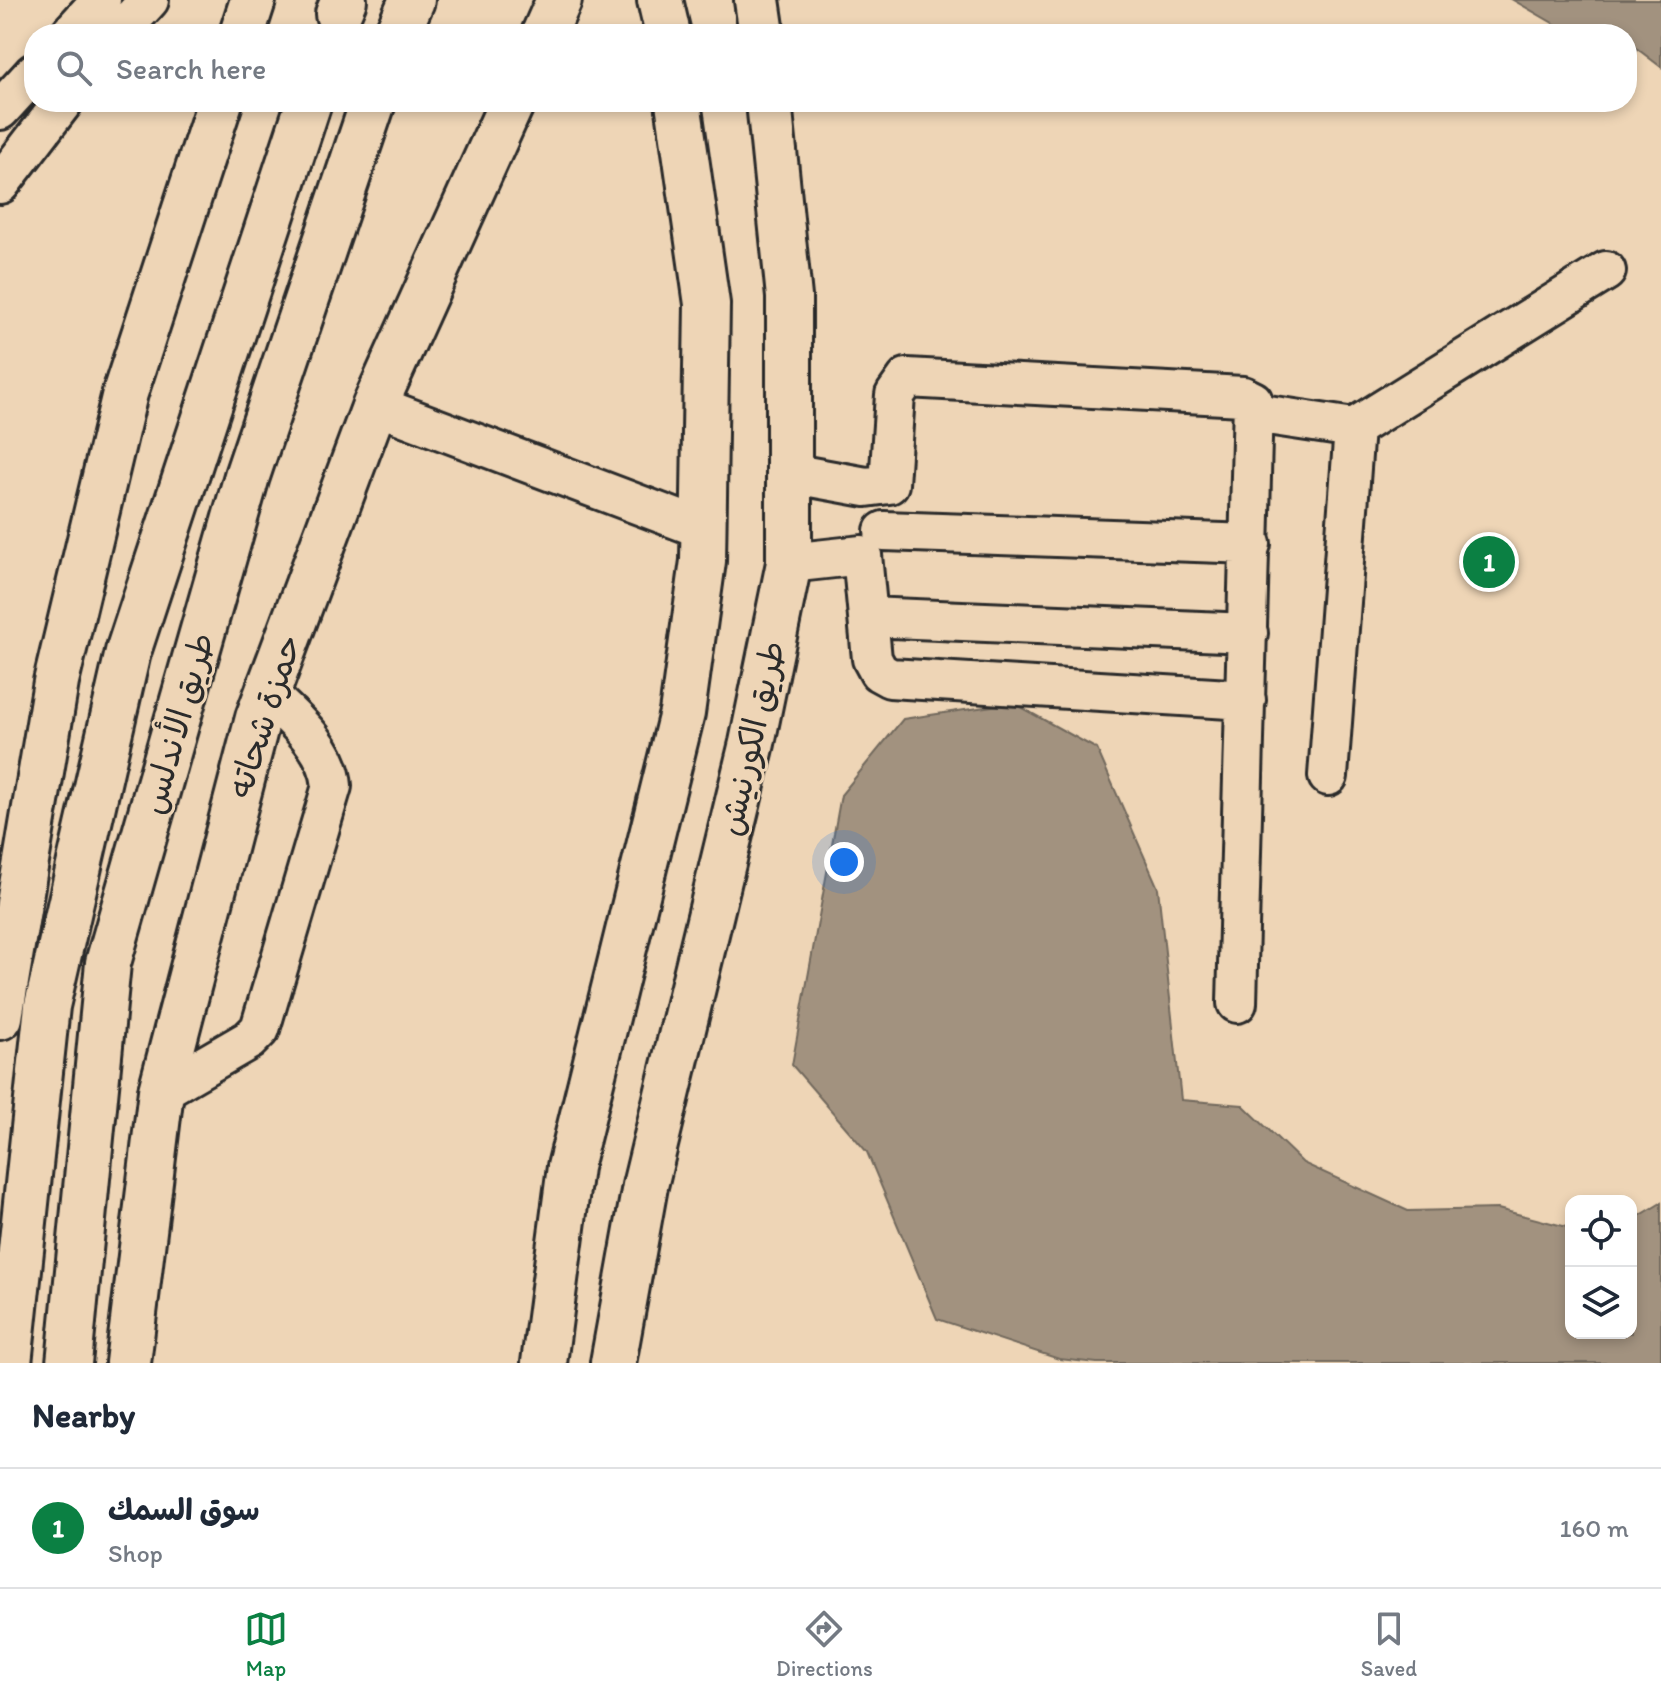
<!DOCTYPE html>
<meta charset="utf-8">
<style>
body{margin:0;font-family:Itim,"Playpen Sans Arabic",sans-serif;background:#f2f2f3;color:#1f2937}
.controls{position:absolute;right:24px;bottom:24px;display:grid;overflow:hidden;border-radius:16px;box-shadow:0 4px 12px #0003}
.controls button{width:72px;height:72px;display:grid;place-items:center;padding:0;border:0;border-bottom:2px solid #e0e1e3;background:#fff;color:#1f2937;font:40px sans-serif}
.you{position:absolute;left:844px;top:862px;width:28px;height:28px;margin:-20px;border:6px solid #fff;border-radius:50%;background:#1a73e8;box-shadow:0 0 0 12px #1a73e833}
.badge{display:grid;place-items:center;width:52px;height:52px;border-radius:50%;background:#0b8043;color:#fff;font-size:26px;font-weight:700}
.pin{position:absolute;translate:-50% -50%;border:4px solid #fff;box-shadow:0 2px 8px #0006}
.list{margin:0;padding:0;list-style:none}
h2{display:flex;justify-content:space-between;align-items:center;height:104px;margin:0;padding:0 32px;font-size:34px}
h2 small{font-size:26px;font-weight:400;color:#747a83}
.list li{display:grid;grid-template-columns:52px 1fr auto;gap:24px;align-items:center;box-sizing:border-box;height:120px;padding:0 32px;border-top:2px solid #e0e1e3}
.list b{display:block;font-size:30px;white-space:nowrap}
.list p{margin:0;font-size:26px;white-space:nowrap;color:#747a83}
.list em{font-size:26px;font-style:normal;color:#747a83}
.icon{flex:none;width:44px;height:44px;fill:none;stroke:currentColor;stroke-width:2;stroke-linecap:round;stroke-linejoin:round}
.map{position:relative;flex:none;width:1661px;height:1363px;overflow:hidden}
.search{position:absolute;background:#fff;box-shadow:0 4px 12px #0003;left:24px;right:24px;top:24px;height:88px;display:flex;align-items:center;gap:20px;box-sizing:border-box;padding:0 28px;border-radius:32px;color:#747a83;font-size:30px}
.sheet{height:224px;background:#fff}
nav{display:flex;justify-content:space-around;align-items:center;box-sizing:border-box;height:112px;border-top:2px solid #e0e1e3;background:#fff;font-size:22px;color:#747a83}
nav a{display:grid;justify-items:center;gap:4px}
nav .on{color:#0b8043}
.map>svg:first-child{display:block}
</style>
<div class="map">
<svg width="1661" height="1363" viewBox="0 0 1661 1363">
<rect width="100%" height="100%" fill="#eed5b6"/>
<filter id="ink" filterUnits="userSpaceOnUse"><feTurbulence type="fractalNoise" baseFrequency=".0125" numOctaves="2"/><feDisplacementMap in="SourceGraphic" scale="16" xChannelSelector="R" yChannelSelector="G"/><feConvolveMatrix kernelMatrix="1 2 1 2 8 2 1 2 1" color-interpolation-filters="sRGB"/></filter>
<g filter="url(#ink)">
<path fill="#a2927f" stroke="#72695d" stroke-width="2" d="M 1513,0 L 1661,0 L 1661,67 L 1627,41 L 1627,34 L 1572,34 Z
M 1013,703 L 1097,749 L 1158,888 L 1181,1100 L 1243,1105 L 1303,1163 L 1408,1211 L 1498,1209 L 1571,1228 L 1571,1333 L 1631,1333 L 1631,1221 L 1661,1203 L 1661,1363 L 1097,1363 L 1059,1359 L 937,1319 L 867,1152 L 792,1065 L 841,795 L 903,719 Z"/>
<g fill="none" stroke-linecap="round" stroke-linejoin="round">
<defs>
<path id="minor" d="M 70,34 L 101,0
M 118,34 L 149,0
M 0,110 L 34,73
M 0,184 L 63,102
M 375,405 L 703,529
M 1254,413 L 1354,428
M 789,473 L 866,487 L 889,484 L 895,395 L 907,378 L 1243,396 L 1253,401 L 1237,1003
M 884,531 L 1251,544
M 789,563 L 862,555 L 872,659 L 879,672 L 890,678 L 1246,700
M 868,617 L 1248,633
M 1328,776 L 1354,428 L 1606,271
M 161,1091 L 249,1040 L 260,1029 L 332,786 C 329,748 294,719 267,694"/>
<path id="major" d="M 660,0 L 668,34
M 757,0 L 762,34
M 242,34 L 253,0
M 544,34 L 559,0
M 0,1017 L 56,682 L 125,393 L 220,102
M 9,1363 L 47,1006 L 128,652 L 309,102
M 69,1363 L 108,963 L 247,476 L 373,102
M 128,1363 L 161,1091 L 258,718 L 375,405 L 512,102
M 544,1363 L 570,1167 L 682,713 L 703,561 L 707,304 L 678,102
M 613,1363 L 645,1186 L 752,743 L 789,563 L 789,297 L 769,102"/>
<path id="highway" d="M 338,14 L 344,0
M 397,34 L 412,0"/>
</defs>
<use href="#minor" stroke="#2b2b2b" stroke-width="44"/>
<use href="#major" stroke="#2b2b2b" stroke-width="50"/>
<use href="#highway" stroke="#2b2b2b" stroke-width="50"/>
<use href="#minor" stroke="#eed5b6" stroke-width="38"/>
<use href="#major" stroke="#eed5b6" stroke-width="44"/>
<use href="#highway" stroke="#eed5b6" stroke-width="44"/>
</g>
</g>
<g text-anchor="middle" stroke-width="6" stroke-linejoin="round" paint-order="stroke">
<g font-size="34" fill="#2b2b2b" stroke="#eed5b6">
<text transform="translate(264 716) rotate(-72)" y="12">حمزة شحاته</text>
<text transform="translate(177 723) rotate(-74)" y="12">طريق الأندلس</text>
<text transform="translate(751 738) rotate(-77)" y="12">طريق الكورنيش</text>
</g>
</g>
</svg>
<div class="controls">
<button><svg class="icon" aria-label="locate" viewBox="0 0 24 24"><circle cx="12" cy="12" r="6"/><path d="M12 2v4M12 18v4M2 12h4M18 12h4"/></svg></button>
<button><svg class="icon" aria-label="layers" viewBox="0 0 24 24"><path d="M12 4l9 5-9 5-9-5zM3 14l9 5 9-5"/></svg></button>
</div>
<div class="you"></div>
<div class="pin badge" style="left:1489px;top:562px">1</div>
<div class="search"><svg class="icon" aria-label="search" viewBox="0 0 24 24"><circle cx="10" cy="10" r="6"/><path d="M15 15l6 6"/></svg>Search here</div>
</div>
<section class="sheet">
<h2>Nearby<small></small></h2>
<ul class="list">
<li><span class="badge">1</span><div><b>سوق السمك</b><p>Shop</p></div><em>160 m</em></li>
</ul>
</section>
<nav>
<a class="on"><svg class="icon" aria-label="map" viewBox="0 0 24 24"><path d="M3 6l6-2 6 2 6-2v14l-6 2-6-2-6 2zM9 4v14M15 6v14"/></svg>Map</a>
<a><svg class="icon" aria-label="directions" viewBox="0 0 24 24"><path d="M12 3l9 9-9 9-9-9zM9 14v-3h6M13 9l2 2-2 2"/></svg>Directions</a>
<a><svg class="icon" aria-label="saved" viewBox="0 0 24 24"><path d="M7 4h10v16l-5-4-5 4z"/></svg>Saved</a>
</nav>
